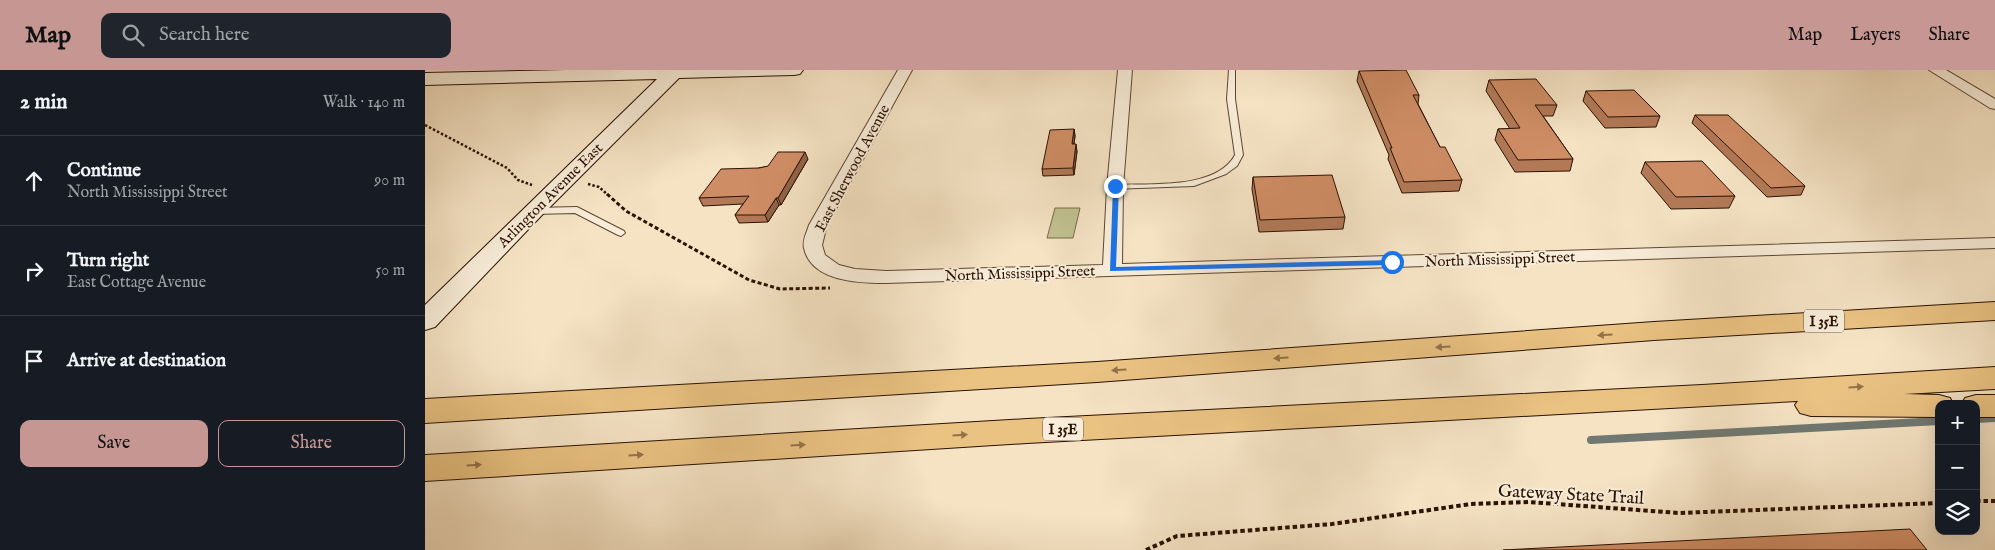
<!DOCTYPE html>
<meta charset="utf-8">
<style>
body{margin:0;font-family:"IM FELL English",serif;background:#20242c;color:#f1f3f6}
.controls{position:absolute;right:15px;bottom:15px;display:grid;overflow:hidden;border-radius:10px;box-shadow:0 5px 20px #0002}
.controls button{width:45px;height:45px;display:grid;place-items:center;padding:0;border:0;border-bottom:1px solid #363941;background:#171b24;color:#f1f3f6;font:25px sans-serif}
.stop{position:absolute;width:15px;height:15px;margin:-11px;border:4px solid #1a73e8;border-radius:50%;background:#fff}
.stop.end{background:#1a73e8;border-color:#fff;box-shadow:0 1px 5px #0008}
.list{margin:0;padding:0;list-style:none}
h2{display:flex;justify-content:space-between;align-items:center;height:65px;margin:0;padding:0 20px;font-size:21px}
h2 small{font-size:16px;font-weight:400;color:#9ea1a6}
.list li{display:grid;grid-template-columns:32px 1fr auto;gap:15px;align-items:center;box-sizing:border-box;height:90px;padding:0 20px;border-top:1px solid #363941}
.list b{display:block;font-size:19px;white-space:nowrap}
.list p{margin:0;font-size:16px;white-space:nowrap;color:#9ea1a6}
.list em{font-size:16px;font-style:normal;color:#9ea1a6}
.actions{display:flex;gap:10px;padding:15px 20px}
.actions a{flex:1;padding:11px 0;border:1px solid #c59692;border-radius:10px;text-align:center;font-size:18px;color:#c59692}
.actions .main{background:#c59692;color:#111}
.icon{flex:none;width:28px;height:28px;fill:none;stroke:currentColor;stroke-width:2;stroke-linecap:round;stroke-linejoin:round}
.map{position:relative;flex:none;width:1570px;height:480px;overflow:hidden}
header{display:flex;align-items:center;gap:30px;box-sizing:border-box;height:70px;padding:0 25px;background:#c59692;color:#111}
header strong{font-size:24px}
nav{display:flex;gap:28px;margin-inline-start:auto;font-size:18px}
.search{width:350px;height:45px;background:#20242c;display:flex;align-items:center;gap:12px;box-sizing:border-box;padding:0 18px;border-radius:10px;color:#9ea1a6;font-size:19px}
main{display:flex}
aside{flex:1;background:#171b24}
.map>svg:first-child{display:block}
</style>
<header>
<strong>Map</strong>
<div class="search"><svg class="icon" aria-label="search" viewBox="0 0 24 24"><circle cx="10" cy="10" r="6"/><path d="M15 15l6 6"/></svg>Search here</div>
<nav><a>Map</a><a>Layers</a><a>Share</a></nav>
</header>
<main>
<aside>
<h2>2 min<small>Walk · 140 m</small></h2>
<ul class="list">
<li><svg class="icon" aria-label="ahead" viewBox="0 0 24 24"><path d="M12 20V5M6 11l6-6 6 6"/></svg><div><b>Continue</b><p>North Mississippi Street</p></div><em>90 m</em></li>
<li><svg class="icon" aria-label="right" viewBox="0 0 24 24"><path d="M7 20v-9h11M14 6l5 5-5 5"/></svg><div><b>Turn right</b><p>East Cottage Avenue</p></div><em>50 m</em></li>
<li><svg class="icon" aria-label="arrive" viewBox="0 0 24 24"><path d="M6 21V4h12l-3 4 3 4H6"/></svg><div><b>Arrive at destination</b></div></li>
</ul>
<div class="actions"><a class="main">Save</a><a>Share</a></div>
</aside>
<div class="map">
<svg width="1570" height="480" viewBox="0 0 1570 480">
<rect width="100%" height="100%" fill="#f5e3c4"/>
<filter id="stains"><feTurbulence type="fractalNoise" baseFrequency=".004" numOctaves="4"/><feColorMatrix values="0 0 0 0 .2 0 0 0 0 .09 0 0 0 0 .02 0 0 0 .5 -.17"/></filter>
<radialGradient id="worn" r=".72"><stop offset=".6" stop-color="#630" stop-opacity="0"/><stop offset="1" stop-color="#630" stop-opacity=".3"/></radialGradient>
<path fill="#c1c290" stroke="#766a49" d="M 630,138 L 655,138 L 648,168 L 622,168 Z"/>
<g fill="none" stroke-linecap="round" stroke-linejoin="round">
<path stroke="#707871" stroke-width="8" d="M 1551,349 L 1570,348
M 1166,370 L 1514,351"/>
<defs>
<path id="lane" d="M 804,0 L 810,0 L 810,29 L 818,85 L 812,96 L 801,104 L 769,116 L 687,119 L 687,115 L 690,115 C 725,113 791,120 810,85 L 802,29 Z
M 152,137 L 199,161 L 200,163 L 196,166 L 193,165 L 150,143 L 109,144 L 105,141 L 109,138 Z"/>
<path id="street" d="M 473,0 L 487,0 L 402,155 L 397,175 L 400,185 L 414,195 L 430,199 L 461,201 L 678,195 L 682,117 L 693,0 L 707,0 L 698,117 L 697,194 L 1570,168 L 1570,178 L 461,213 C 435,213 386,212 379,178 C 377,171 382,162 384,155 Z
M 1504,0 L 1521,0 L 1570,29 L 1570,39 L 1565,38 Z"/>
<path id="secondary" d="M 141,0 L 378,0 L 375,4 L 369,5 L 254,8 L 116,146 L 10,257 L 0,260 L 0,235 L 232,9 L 0,15 L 0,3 Z"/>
<path id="highway" d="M 1570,232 L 1570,250 L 1229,270 L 672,312 L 0,353 L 0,329 L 672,292 L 1229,252 Z
M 1570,297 L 1570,319 L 1479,324 L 1514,325 L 1525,328 L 1528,334 L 1514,334 L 1514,347 L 1386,346 L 1375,343 L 1370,335 L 1373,331 L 602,373 L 0,411 L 0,385 L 602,349 L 1277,315 Z
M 1551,325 L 1570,325 L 1570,347 L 1551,347 L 1551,334 L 1537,334 L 1540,328 Z"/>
</defs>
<use href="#lane" stroke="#5d4632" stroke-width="2"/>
<use href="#street" stroke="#5d4632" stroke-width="2"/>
<use href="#secondary" stroke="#2a1102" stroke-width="2"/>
<use href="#highway" stroke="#2a1102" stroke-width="2"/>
<path stroke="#2a1102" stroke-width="2.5" stroke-dasharray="2.5 2" stroke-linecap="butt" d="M 0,55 L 82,98 L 93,110 L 107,115
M 163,114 L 174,117 L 183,125"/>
<path stroke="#2a1102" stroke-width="3" stroke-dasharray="4 2.5" stroke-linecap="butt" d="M 182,124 L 201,141 L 324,210 L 355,219 L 405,218"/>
<path stroke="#2a1102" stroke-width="4" stroke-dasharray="4.5 3" stroke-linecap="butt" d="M 1551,431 L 1570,431
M 721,480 L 752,466 L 907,454 L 1046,434 L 1104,432 L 1254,443 L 1514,433"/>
<use href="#lane" fill="#f8edd9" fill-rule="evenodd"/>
<use href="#street" fill="#f8edd9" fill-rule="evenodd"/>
<use href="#secondary" fill="#f8edd9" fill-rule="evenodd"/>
<use href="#highway" fill="#eac282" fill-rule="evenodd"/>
</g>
<path fill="#b27957" stroke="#2a1102" d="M 934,1 L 994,25 L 993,34 L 1015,77 L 1037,110 L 1034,121 L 977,123 L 963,89 L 964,85 L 932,11 Z
M 1064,10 L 1132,35 L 1128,46 L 1118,46 L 1148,89 L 1145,101 L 1090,102 L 1070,70 L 1073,59 L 1085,59 L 1061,21 Z
M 1161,21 L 1235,46 L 1231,57 L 1180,58 L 1158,31 Z
M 1270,45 L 1380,116 L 1376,125 L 1342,127 L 1267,53 Z
M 649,59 L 650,66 L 649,74 L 652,81 L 649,105 L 618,106 L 617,99 Z
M 383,89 L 356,135 L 354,135 L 343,152 L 314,153 L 310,145 L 318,134 L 278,136 L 274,128 L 334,98 Z
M 1220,92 L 1310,126 L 1304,138 L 1246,139 L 1216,103 Z
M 828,107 L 920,147 L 918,159 L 834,162 L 827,119 Z"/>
<path fill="#916347" stroke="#2a1102" d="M 649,59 L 650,66 L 648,81 L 647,74 Z
M 651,74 L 652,81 L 649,105 L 648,98 Z
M 380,82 L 383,89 L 356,135 L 353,128 Z
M 351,128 L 354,135 L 343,152 L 340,145 Z"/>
<path fill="#cf8d65" stroke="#2a1102" d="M 981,0 L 994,25 L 988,25 L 1015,77 L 1020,77 L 1037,110 L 979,112 L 965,78 L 967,78 L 934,1 Z
M 1111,9 L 1132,35 L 1110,35 L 1148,89 L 1093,90 L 1073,59 L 1095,58 L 1064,10 Z
M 1209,20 L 1235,46 L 1183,47 L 1161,21 Z
M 1270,45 L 1303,45 L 1380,116 L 1346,118 Z
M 649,59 L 647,74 L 651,74 L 648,98 L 617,99 L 625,60 Z
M 353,82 L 380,82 L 353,128 L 351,128 L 340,145 L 310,145 L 324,126 L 274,128 L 296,99 L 334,98 L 343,96 Z
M 1277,91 L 1310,126 L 1251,127 L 1220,92 Z
M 907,105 L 920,147 L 835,150 L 828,107 Z
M 1485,459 L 1502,480 L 1078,480 Z"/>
<defs><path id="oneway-solid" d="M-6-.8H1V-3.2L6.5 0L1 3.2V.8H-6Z" transform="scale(1.25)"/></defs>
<g fill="#947248">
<use href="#oneway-solid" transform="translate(1180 265) rotate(176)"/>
<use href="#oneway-solid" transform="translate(1018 277) rotate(176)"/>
<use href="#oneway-solid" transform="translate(856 288) rotate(176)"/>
<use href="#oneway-solid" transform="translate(694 300) rotate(176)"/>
<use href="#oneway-solid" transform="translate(1431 317) rotate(-4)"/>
<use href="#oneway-solid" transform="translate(535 365) rotate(-4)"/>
<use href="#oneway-solid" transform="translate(373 375) rotate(-4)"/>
<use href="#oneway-solid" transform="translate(211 385) rotate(-4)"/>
<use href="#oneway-solid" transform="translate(49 395) rotate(-4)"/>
</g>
<path fill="#1a73e8" d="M 688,115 L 694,116 L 691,197 L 967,190 L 971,192 L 967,195 L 685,201 Z"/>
<g text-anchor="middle" stroke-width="4" stroke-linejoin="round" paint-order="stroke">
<g fill="#f8edd9" stroke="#685342" stroke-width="1">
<rect x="1379" y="239.5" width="40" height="23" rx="4"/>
<rect x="618" y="347.5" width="40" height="23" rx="4"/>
</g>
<g font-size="14" font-weight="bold" fill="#2a1102">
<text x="1399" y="256">I 35E</text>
<text x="638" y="364">I 35E</text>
</g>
<g font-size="15" fill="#2a1102" stroke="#f8edd9">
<text transform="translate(427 98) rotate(-62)" y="5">East Sherwood Avenue</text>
<text transform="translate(125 125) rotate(-45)" y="5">Arlington Avenue East</text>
<text transform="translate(1075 189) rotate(-2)" y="5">North Mississippi Street</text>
<text transform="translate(595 203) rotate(-2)" y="5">North Mississippi Street</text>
</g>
<g font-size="18" fill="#2a1102" stroke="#f8edd9">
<text transform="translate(1146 424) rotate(3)" y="6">Gateway State Trail</text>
</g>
</g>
<rect width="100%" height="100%" filter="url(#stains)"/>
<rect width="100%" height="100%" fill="url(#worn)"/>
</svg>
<div class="controls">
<button>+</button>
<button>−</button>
<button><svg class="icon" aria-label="layers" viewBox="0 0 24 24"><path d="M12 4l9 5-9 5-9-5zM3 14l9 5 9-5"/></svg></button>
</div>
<div class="stop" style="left:967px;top:192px"></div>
<div class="stop end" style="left:690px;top:116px"></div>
</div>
</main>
